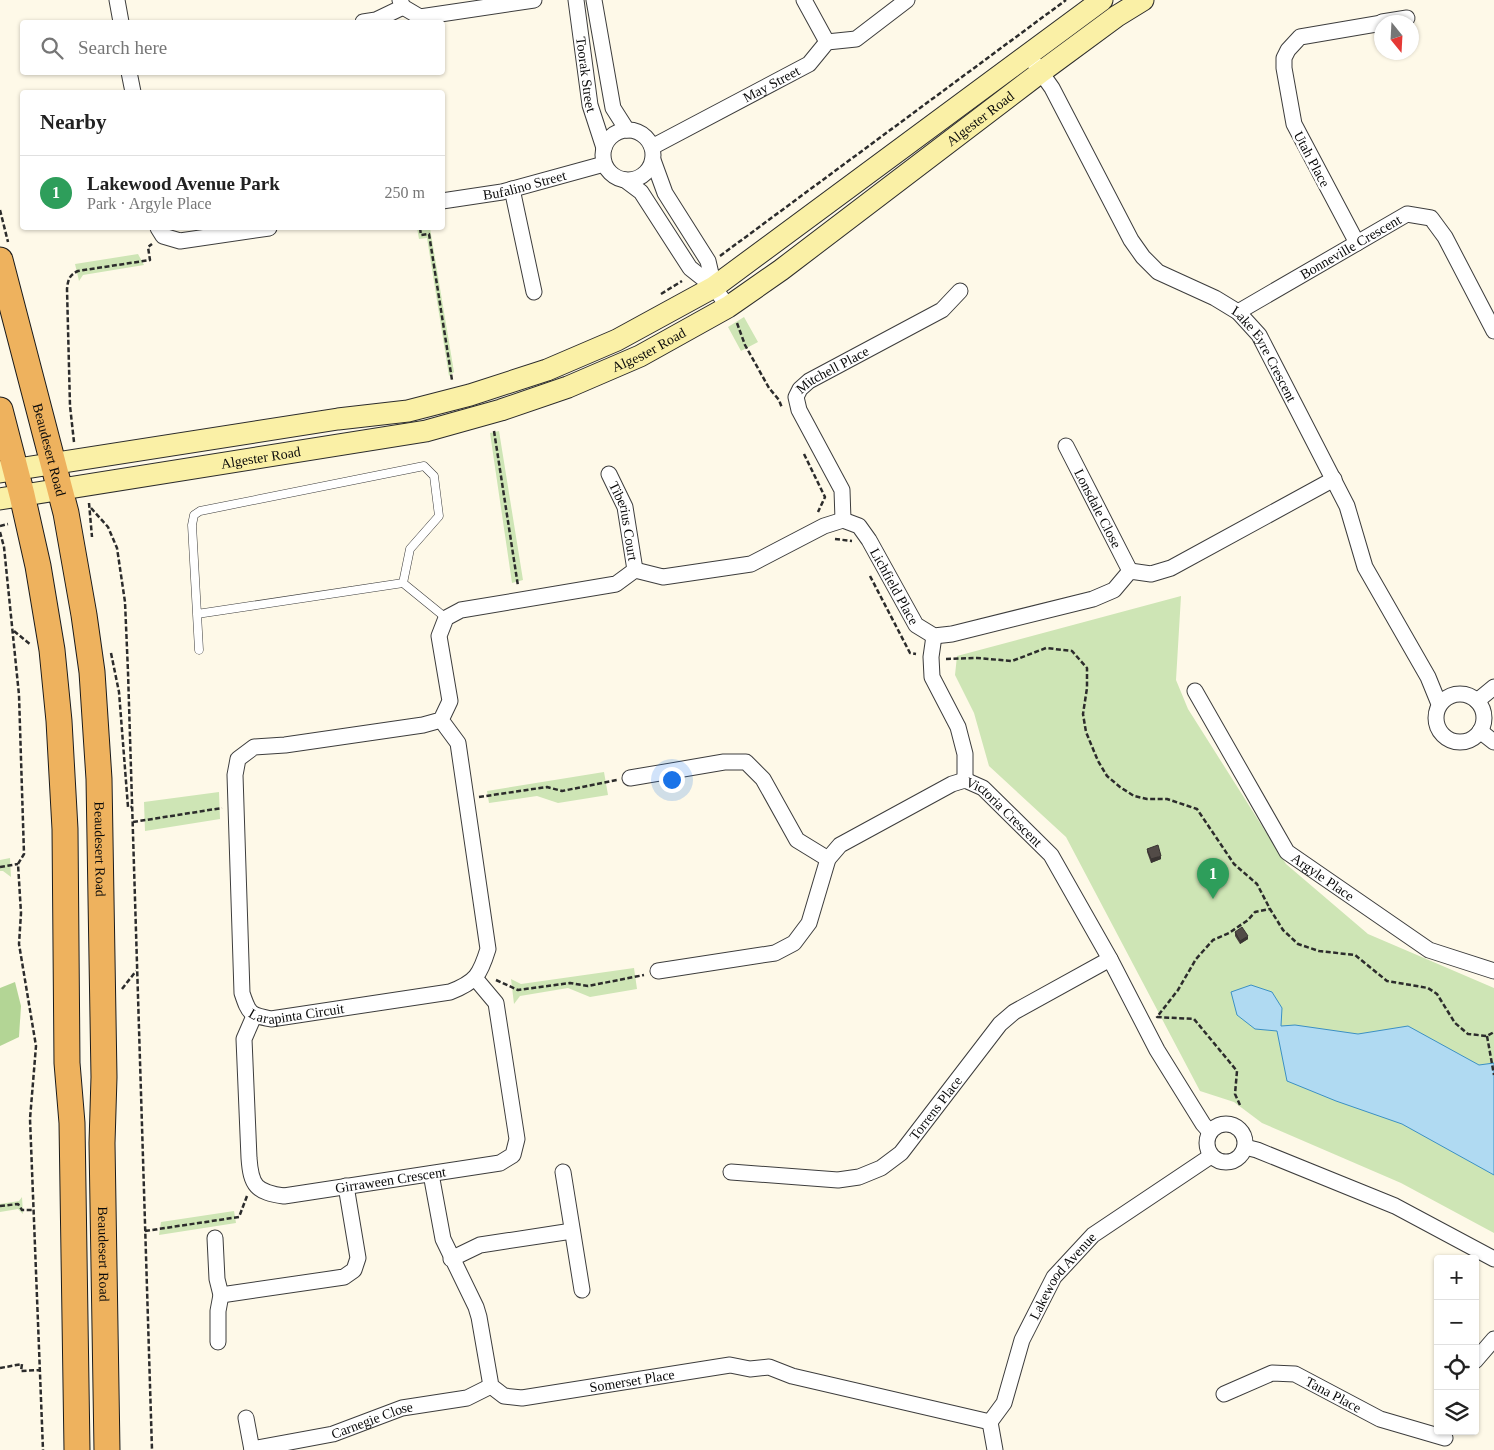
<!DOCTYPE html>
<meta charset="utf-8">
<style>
body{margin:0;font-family:Georgia,serif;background:#f6f6f6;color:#222}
.controls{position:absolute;right:15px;bottom:15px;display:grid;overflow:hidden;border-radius:5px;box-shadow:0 1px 4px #0004}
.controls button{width:45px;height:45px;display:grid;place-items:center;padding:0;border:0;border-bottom:1px solid #e0e0e0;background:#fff;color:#222;font:25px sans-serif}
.compass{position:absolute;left:1374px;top:15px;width:45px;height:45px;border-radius:50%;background:#fff;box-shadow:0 1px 4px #0004;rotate:162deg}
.you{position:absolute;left:671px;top:779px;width:18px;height:18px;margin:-12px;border:4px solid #fff;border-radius:50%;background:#1a73e8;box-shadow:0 0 0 8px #1a73e833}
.badge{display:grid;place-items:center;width:32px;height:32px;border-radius:50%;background:#0f766e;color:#fff;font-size:16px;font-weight:700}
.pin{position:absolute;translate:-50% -41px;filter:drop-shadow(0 1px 2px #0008)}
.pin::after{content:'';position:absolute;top:26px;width:18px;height:15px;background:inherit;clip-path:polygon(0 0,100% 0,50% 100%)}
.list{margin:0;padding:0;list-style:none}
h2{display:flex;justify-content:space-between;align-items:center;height:65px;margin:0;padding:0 20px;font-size:21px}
h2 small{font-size:16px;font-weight:400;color:#767676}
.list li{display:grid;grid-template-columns:32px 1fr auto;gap:15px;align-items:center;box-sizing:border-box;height:75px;padding:0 20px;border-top:1px solid #e0e0e0}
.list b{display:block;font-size:19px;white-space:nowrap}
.list p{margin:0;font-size:16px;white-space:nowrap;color:#767676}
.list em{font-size:16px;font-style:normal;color:#767676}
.icon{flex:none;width:28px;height:28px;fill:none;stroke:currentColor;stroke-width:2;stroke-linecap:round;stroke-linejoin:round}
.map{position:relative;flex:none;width:1494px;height:1450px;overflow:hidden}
.search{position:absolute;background:#fff;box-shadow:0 1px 4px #0004;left:20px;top:20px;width:425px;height:55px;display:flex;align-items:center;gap:12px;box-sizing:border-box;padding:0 18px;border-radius:5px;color:#767676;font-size:19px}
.panel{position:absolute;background:#fff;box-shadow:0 1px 4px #0004;left:20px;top:90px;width:425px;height:140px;border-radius:5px}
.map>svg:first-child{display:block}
</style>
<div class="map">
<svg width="1494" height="1450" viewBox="0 0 1494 1450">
<rect width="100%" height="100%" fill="#fef9e8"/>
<path fill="#cee5b5" d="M 417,228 L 430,228 L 454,372 L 449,376 L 427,238 L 419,239 Z
M 138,254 L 144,265 L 83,275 L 79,281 L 75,264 Z
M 744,317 L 758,342 L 741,351 L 728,327 Z
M 499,431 L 523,580 L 512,583 L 490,433 Z
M 1181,596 L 1176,680 L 1188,709 L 1286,864 L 1368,934 L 1494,988 L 1494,1233 L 1401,1183 L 1262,1123 L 1234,1102 L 1200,1091 L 1066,837 L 989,766 L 974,713 L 955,675 L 957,656 Z
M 604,772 L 608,795 L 558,803 L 537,796 L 489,803 L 487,791 Z
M 219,792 L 220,819 L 145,831 L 144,802 Z
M 10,858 L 11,877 L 3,871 L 0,871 L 0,860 Z
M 634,968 L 637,989 L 590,997 L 568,988 L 520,996 L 514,1004 L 511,979 L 521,984 Z
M 22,1197 L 23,1214 L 18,1209 L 0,1212 L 0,1204 L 19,1201 Z
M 234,1211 L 236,1223 L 159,1235 L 161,1222 Z"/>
<path fill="#b3d595" d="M 15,982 L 21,1006 L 19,1037 L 0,1046 L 0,988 Z"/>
<path fill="#b0daf2" stroke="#3b90c4" d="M 1251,985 L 1272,992 L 1282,1008 L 1281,1026 L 1295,1025 L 1358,1034 L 1408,1026 L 1479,1065 L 1494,1063 L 1494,1175 L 1402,1124 L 1336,1101 L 1287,1081 L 1277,1031 L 1255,1029 L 1237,1015 L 1231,992 Z"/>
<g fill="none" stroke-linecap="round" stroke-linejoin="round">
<defs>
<path id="service" d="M 197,614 L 192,525 L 194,515 L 200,511 L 424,466 L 434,476 L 439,516 L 410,549 L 403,583
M 199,650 L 197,614 L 403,583 L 446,618"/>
<g id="minor">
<path d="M 117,0 L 121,22"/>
<path d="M 400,0 L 403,7 L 420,17 L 534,0"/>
<path id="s1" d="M 576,0 L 590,105 L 604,148"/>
<path d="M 594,0 L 613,108 L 627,130"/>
<path d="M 804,0 L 827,42"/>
<path d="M 363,22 L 376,20 L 403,7"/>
<path d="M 1382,22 L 1407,18"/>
<path id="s2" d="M 1035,64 L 1052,88 L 1131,240 L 1143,257 L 1158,272 L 1215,298 L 1238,312 L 1259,335 L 1347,506 L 1365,567 L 1428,677 L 1439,704"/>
<path d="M 129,72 L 133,92"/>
<circle cx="628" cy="155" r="25"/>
<path id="s3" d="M 652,147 L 809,64 L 827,42 L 856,39 L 907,0"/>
<path d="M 653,160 L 665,193 L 708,261 L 714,287"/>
<path d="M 625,180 L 641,192 L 690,268 L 714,287 L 728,307"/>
<path d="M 512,189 L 534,292"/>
<path id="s4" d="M 442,201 L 502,192 L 604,164"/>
<path d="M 158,228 L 163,236 L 180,241 L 269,228"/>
<path d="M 1357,243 L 1294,124 L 1284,68 L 1284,58 L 1288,50 L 1300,37 L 1382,23"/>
<path id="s5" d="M 1238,312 L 1407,214 L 1431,218 L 1445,237 L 1494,331"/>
<path id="s6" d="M 1066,446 L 1130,571"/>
<path id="s7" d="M 609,474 L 625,507 L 635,570"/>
<path id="s8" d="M 843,520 L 842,490 L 799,410 L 796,397 L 800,389 L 809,381 L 942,310 L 960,291"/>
<path d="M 934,636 L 931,657 L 932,677 L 958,727 L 965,754 L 965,780"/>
<path id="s9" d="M 1195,691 L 1287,852 L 1429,950 L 1494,971"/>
<circle cx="1460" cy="718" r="24"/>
<path d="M 1477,701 L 1494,687"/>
<path id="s10" d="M 441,720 L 423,725 L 285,745 L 254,747 L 238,759 L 235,775 L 242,993 C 249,1014 250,1015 271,1019 L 450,992 C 476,982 480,975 488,949 L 458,743 L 441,720 L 450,701 L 439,636 L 446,618 L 461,610 L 616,584 L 635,570 L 663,577 L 751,564 L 824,526 L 843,520 L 859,526 L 869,540 L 916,625 L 934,636 L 952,634 L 1093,599 L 1114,590 L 1130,571 L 1151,574 L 1171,568 L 1334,479"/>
<path d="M 1480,731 L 1494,742"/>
<path d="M 630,778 L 724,762 L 746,762 L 763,779 L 797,840 L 828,859"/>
<path id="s11" d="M 658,971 L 775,953 L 794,943 L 809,923 L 828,859 L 840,845 L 952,784 L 965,780 L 983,788 L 1051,855 L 1110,959 L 1157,1050 L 1203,1124 L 1210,1132"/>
<path id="s12" d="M 254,1016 L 244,1039 L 249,1158 C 251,1186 256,1192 284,1196 L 500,1163 L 513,1155 L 517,1139 L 496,1003 L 475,978"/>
<circle cx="1226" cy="1143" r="19"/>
<path d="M 1245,1147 L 1257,1150 L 1395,1206 L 1494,1259"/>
<path d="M 563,1172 L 582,1290"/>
<path id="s13" d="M 731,1172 L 838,1180 L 859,1177 L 881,1168 L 901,1153 L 1000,1024 L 1014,1012 L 1110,959"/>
<path id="s14" d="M 431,1174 L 443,1239 L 476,1307 L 479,1317 L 491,1386 L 504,1396 L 522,1398 L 730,1365 L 750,1369 L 769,1367 L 792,1376 L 990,1422"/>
<path d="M 215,1238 L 217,1279 L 221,1295 L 218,1311 L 218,1342"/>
<path d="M 451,1259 L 480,1245 L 572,1231"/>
<path d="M 221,1295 L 344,1277 L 354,1270 L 358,1258 L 346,1186"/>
<path d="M 1475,1361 L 1494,1339"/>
<path id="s15" d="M 1224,1394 L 1272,1373 L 1295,1374 L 1380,1419 L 1445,1438"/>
<path d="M 246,1418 L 252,1450"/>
<path id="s16" d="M 252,1449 L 333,1434 L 402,1408 L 467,1398 L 491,1386"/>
<path id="s17" d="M 995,1450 L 990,1422 L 1004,1403 L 1022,1340 L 1054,1277 L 1093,1235 L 1211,1156"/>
</g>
<g id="secondary">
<path d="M 0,472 L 338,419 L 408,411 L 470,395 L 547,370 L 617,340 L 714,287 L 1102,0"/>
<path id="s18" d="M 0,499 L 426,431 L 501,410 L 568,387 L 640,356 L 728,307 L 781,270 L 1041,72 L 1117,16 L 1143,0"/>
</g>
<g id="trunk">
<path id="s19" d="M 0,260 L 66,513 L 84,615 L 92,672 L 99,779 L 104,1077 L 102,1143 L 107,1450"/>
<path d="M 0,410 L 22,495 L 38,566 L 52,650 L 59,721 L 65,829 L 67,1063 L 72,1123 L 77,1450"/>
</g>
</defs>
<use href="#service" stroke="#3d3d3d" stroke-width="9"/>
<use href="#minor" stroke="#3d3d3d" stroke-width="17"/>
<use href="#secondary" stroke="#2c2c2c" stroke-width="23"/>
<use href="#trunk" stroke="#1b1b1b" stroke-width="27"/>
<path stroke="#2c2c2c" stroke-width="2.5" stroke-dasharray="5 2.5" stroke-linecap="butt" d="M 0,210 L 8,242
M 420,228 L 421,235 L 429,234 L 452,380
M 720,256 L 1066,0
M 661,294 L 682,281
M 737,323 L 745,345 L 769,388 L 779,400 L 782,408
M 494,431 L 518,586
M 74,442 L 70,406 L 67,289 C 68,280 69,275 78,271 L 150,260 L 148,247 L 152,244
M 804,454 L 825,497 L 818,512
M 89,503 L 92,537
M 91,508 L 108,527 L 117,548 L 125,602 L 128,672 L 152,1450
M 0,526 L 8,524
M 0,532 L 4,547 L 19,695 L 24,854 L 18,864 L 21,913 L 19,944 L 36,1046 L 30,1119 L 43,1450
M 835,539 L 852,541
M 870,576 L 910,653 L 916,654
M 14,631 L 31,645
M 111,653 L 119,692 L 128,807 L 132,807
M 946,659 L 977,658 L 1012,661 L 1046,648 L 1072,651 L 1087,668 L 1087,688 L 1083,714 L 1086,732 L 1098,761 L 1107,776 L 1120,787 L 1134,796 L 1147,799 L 1167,799 L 1197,809 L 1234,864 L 1257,884 L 1270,909 L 1283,930 L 1298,944 L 1319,951 L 1355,955 L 1387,981 L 1428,988 L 1437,994 L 1455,1023 L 1468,1034 L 1487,1036 L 1494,1032
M 479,797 L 547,787 L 562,791 L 617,780
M 133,822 L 222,808
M 0,867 L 18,864
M 496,980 L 518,990 L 570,983 L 588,986 L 644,975
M 122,989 L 136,971
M 1487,1036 L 1494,1075
M 1240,1105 L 1235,1094 L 1237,1071 L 1194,1019 L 1157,1017 L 1178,990 L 1196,959 L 1213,940 L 1229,933 L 1248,920 L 1255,912 L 1270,909
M 0,1206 L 18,1204 L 22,1210 L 34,1210
M 145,1231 L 239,1217 L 247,1196
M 0,1368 L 22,1364 L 21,1371 L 40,1370"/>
<use href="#service" stroke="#fff" stroke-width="8"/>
<use href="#minor" stroke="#fff" stroke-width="15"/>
<use href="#secondary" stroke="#faf0a6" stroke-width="21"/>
<use href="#trunk" stroke="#eeb25e" stroke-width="25"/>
</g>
<path fill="#47403d" d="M 1147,849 L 1161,859 L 1151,863 L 1147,852 Z
M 1235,932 L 1248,939 L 1240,944 L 1235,936 Z"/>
<path fill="#393432" d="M 1161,856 L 1161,859 L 1151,863 L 1151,859 Z
M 1248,936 L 1248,939 L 1240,944 L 1240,941 Z"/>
<path fill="#524b47" stroke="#393432" d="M 1158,845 L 1161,856 L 1151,859 L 1147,849 Z
M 1242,927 L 1248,936 L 1240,941 L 1235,932 Z"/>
<g text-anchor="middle" stroke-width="5" stroke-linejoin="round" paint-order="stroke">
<g font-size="14" fill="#0a0a0a" stroke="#fff">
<text dy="5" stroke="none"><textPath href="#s1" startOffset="75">Toorak Street</textPath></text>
<text dy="5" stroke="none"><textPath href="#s3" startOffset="135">May Street</textPath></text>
<text dy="5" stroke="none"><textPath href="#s18" startOffset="1074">Algester Road</textPath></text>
<text transform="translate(1312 159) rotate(62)" y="5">Utah Place</text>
<text dy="5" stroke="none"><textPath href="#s4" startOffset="84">Bufalino Street</textPath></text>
<text dy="5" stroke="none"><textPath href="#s5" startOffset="130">Bonneville Crescent</textPath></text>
<text dy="5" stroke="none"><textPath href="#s18" startOffset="669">Algester Road</textPath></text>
<text dy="5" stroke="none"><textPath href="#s2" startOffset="382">Lake Eyre Crescent</textPath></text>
<text dy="5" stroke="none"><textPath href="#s8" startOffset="181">Mitchell Place</textPath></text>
<text dy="5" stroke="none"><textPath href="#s19" startOffset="196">Beaudesert Road</textPath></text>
<text dy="5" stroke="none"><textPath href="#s18" startOffset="264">Algester Road</textPath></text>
<text dy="5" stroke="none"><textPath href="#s6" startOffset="70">Lonsdale Close</textPath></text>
<text dy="5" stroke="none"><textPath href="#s7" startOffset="50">Tiberius Court</textPath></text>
<text dy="5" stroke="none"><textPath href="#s10" startOffset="1576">Lichfield Place</textPath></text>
<text dy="5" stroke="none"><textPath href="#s11" startOffset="442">Victoria Crescent</textPath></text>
<text dy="5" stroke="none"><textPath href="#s19" startOffset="600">Beaudesert Road</textPath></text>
<text dy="5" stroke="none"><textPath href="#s9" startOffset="229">Argyle Place</textPath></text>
<text dy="5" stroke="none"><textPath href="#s10" startOffset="512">Larapinta Circuit</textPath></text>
<text dy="5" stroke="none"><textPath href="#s13" startOffset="234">Torrens Place</textPath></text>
<text dy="5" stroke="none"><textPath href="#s12" startOffset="311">Girraween Crescent</textPath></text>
<text dy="5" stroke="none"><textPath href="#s19" startOffset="1005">Beaudesert Road</textPath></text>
<text dy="5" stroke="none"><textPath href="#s17" startOffset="194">Lakewood Avenue</textPath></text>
<text dy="5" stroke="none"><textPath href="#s14" startOffset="368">Somerset Place</textPath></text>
<text dy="5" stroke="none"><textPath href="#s15" startOffset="119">Tana Place</textPath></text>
<text dy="5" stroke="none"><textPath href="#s16" startOffset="124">Carnegie Close</textPath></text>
</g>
</g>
</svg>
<div class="controls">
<button>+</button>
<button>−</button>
<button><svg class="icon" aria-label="locate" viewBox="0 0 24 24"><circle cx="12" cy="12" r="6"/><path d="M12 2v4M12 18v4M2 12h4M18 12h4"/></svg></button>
<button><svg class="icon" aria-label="layers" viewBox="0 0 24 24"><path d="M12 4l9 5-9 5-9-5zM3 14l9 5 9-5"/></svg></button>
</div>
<svg class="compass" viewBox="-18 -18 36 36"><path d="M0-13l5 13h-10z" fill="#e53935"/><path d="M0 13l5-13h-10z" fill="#767676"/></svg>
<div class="you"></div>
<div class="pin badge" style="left:1213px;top:899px;background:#2e9e5b">1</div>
<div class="search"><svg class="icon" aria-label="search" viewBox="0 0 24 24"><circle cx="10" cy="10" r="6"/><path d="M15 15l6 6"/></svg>Search here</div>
<section class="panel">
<h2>Nearby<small></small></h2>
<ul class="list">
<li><span class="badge" style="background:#2e9e5b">1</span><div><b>Lakewood Avenue Park</b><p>Park · Argyle Place</p></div><em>250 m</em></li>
</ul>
</section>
</div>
